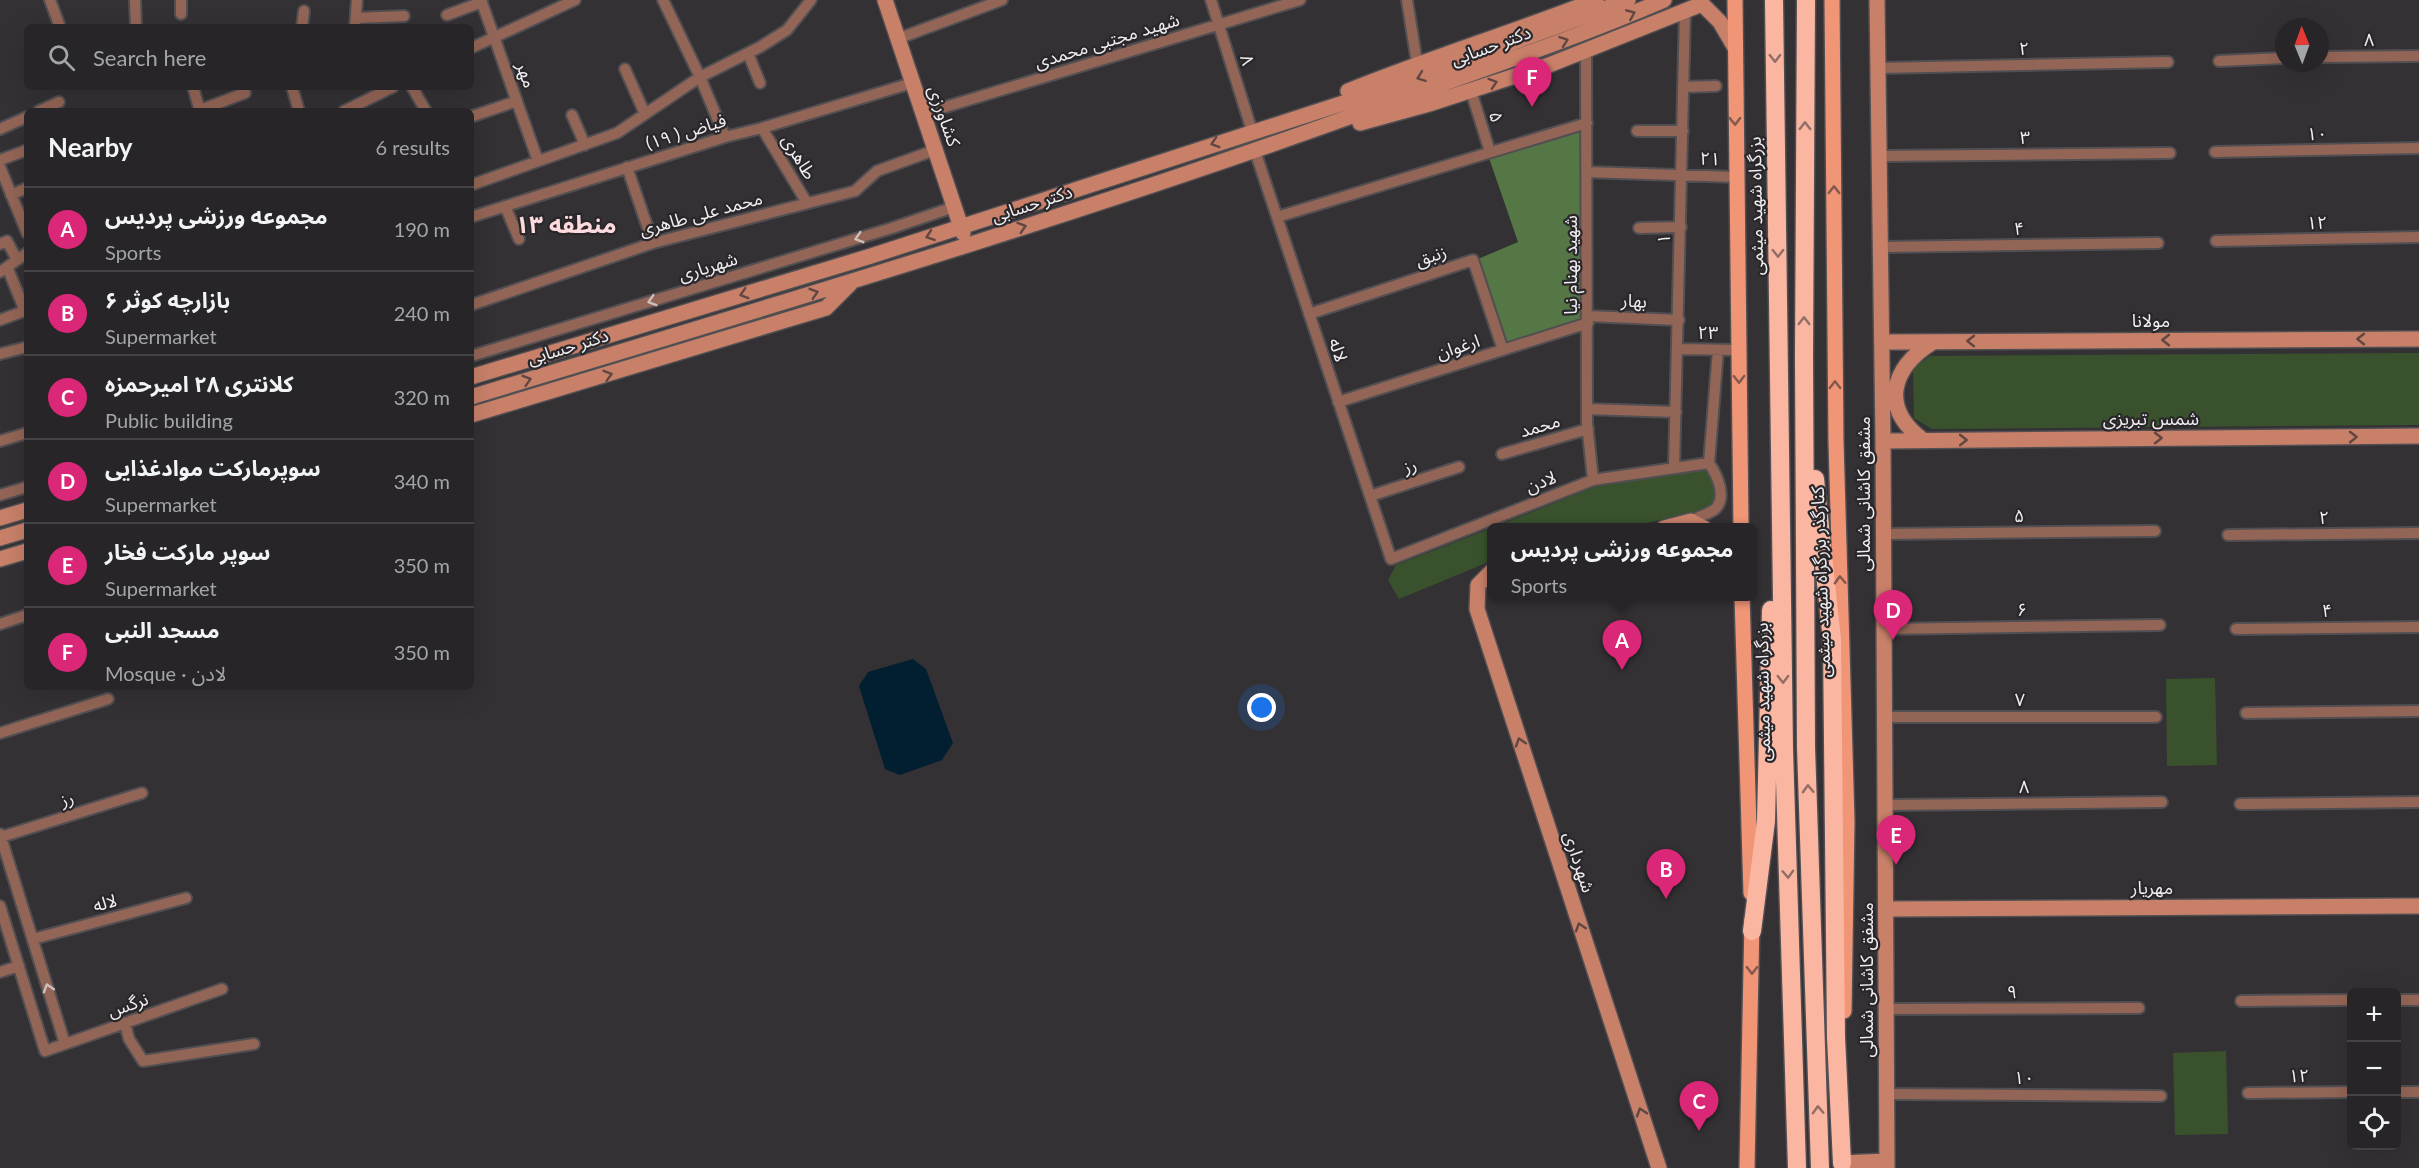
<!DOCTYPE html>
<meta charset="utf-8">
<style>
body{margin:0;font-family:Lato,"Noto Sans Arabic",sans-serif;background:#2f2d30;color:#f1f3f6}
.controls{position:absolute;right:18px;bottom:18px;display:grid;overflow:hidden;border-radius:9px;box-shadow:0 6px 24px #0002}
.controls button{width:54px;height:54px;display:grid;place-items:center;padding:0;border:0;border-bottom:2px solid #434245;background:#272528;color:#f1f3f6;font:30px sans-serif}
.compass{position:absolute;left:2275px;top:18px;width:54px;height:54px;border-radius:50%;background:#272528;box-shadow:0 6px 24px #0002;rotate:359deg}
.you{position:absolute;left:1262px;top:708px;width:21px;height:21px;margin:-15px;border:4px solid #fff;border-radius:50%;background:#1a73e8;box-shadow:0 0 0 9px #1a73e833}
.badge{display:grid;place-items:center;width:39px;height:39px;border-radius:50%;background:#db2777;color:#fff;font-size:20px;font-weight:700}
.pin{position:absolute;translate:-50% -50px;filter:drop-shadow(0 2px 3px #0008)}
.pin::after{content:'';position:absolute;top:32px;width:21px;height:18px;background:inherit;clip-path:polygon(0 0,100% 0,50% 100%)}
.popup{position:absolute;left:1487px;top:523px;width:270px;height:78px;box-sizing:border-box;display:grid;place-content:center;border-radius:9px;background:#272528;filter:drop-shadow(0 2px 4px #0005);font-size:20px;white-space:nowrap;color:#a4a5a8}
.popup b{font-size:22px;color:#f1f3f6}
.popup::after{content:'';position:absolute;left:50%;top:100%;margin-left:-12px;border:12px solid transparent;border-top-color:#272528}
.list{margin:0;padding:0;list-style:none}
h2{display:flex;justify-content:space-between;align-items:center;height:78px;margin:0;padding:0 24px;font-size:26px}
h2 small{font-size:20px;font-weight:400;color:#a4a5a8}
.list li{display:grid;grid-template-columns:39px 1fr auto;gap:18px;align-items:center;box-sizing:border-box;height:84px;padding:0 24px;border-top:2px solid #434245}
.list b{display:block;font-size:22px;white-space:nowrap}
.list p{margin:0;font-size:20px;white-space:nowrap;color:#a4a5a8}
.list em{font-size:20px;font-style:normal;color:#a4a5a8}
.icon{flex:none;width:33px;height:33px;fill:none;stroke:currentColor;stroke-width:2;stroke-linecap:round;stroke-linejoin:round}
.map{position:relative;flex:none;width:2419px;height:1168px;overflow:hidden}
.search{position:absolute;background:#272528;box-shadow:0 6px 24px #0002;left:24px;top:24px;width:450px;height:66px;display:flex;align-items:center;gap:15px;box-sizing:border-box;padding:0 21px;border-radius:9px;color:#a4a5a8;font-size:22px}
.panel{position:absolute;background:#272528;box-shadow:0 6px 24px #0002;left:24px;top:108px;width:450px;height:582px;border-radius:9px}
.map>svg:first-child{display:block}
</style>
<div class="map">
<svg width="2419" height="1168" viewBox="0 0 2419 1168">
<rect width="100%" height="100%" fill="#343135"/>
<path fill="#39522d" d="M 2419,353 L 2419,425 L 1932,429 L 1914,418 L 1913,368 L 1930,356 Z
M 1705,469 L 1714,476 L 1719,495 L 1713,507 L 1626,528 L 1492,528 L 1594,487 Z
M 1492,528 L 1491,561 L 1399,599 L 1388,580 L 1396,565 Z
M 2215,678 L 2217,765 L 2167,766 L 2166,679 Z
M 2226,1051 L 2228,1134 L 2175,1135 L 2173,1053 Z"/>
<path fill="#557645" d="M 1581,131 L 1583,318 L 1507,343 L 1478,259 L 1518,242 L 1489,158 Z"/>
<path fill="#011f30" d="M 913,659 L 926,669 L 953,743 L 942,760 L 900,775 L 885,769 L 859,686 L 868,672 Z"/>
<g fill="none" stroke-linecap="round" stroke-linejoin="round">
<defs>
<path id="street" d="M 50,0 L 60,27
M 135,0 L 136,27
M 181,0 L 181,14
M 481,0 L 538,161
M 663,0 L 700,77 L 725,137
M 1211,0 L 1252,131
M 1407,0 L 1417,63
M 447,15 L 482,2
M 356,18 L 404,16
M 302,27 L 304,11
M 355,27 L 357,0
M 897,39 L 1002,0
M 471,48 L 575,0
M 1586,50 L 1587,423 L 1593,480
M 748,53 L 760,83
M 2320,57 L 2419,56
M 2219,61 L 2284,58
M 1880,68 L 2168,62
M 625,69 L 645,114
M 193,87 L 200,111
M 292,87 L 299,111
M 412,87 L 426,111
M 1683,87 L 1716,86
M 1471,91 L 1490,152
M 200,110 L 245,93
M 39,111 L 59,102
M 344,111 L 393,87
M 922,114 L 1300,0
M 572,115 L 585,145
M 473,116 L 517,101
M 762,128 L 807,203
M 0,129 L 27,117
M 1637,131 L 1683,131
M 1255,151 L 1391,559 L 1593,480 L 1709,463
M 2215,152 L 2419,148
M 1881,156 L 2170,153
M 0,160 L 27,150
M 0,167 L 27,233
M 627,167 L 653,243
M 1587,172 L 1736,177
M 471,185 L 617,133 L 700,77 L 760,47 L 787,30 L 811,0
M 11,195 L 27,188
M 505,206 L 519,239
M 471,217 L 725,137 L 762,128 L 912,83
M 1277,217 L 1587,123
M 1639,228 L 1681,227
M 2216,241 L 2419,237
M 0,244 L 7,241 L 17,260
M 1882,247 L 2158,243
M 8,269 L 25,311
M 0,272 L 27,253
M 471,305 L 653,243 L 855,191 L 877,171 L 935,150
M 1309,314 L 1473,260 L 1503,350
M 1588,316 L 1679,320
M 0,320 L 27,310
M 1678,349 L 1738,350
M 0,354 L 27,347
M 471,356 L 892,228 L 954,207
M 1338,402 L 1588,323
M 1587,409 L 1676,412
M 0,441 L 27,433
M 1502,454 L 1588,429
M 1674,468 L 1685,11
M 0,495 L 27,487
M 1370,496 L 1459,467
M 1691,521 C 1698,517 1708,514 1714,510 C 1728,498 1717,475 1709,463 L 1718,350
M 1884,534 L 2155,531
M 2228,535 L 2419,533
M 0,624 L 27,615
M 1884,629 L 2160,625
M 2236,629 L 2419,627
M 2246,713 L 2419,711
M 1885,717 L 2156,717
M 0,733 L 108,699
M 2240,804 L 2419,802
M 1885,805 L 2162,802
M 0,834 L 65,1044
M 1,837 L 142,793
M 0,906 L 45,1051 L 222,989
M 33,939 L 186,898
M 0,972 L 19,966
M 2396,1000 L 2419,1000
M 2241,1001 L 2352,1000
M 1886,1009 L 2139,1008
M 125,1023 L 129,1039 L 143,1061 L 254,1044
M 2396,1092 L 2419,1092
M 2248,1093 L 2352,1092
M 1886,1094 L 2161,1096"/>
<path id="secondary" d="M 885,0 L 963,233
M 1877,0 L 1883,441 L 1887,1168
M 1348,91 C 1430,58 1514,32 1596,0
M 1360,123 L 1429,104 L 1549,65 L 1702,4 L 1720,22 L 1734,46
M 1883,342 L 2419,339
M 471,377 L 871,256 L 1399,85 L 1628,0
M 471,397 C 774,305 1077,216 1374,108 C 1471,73 1569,41 1664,0
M 471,415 L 826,308 L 850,284
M 1923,440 C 1880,408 1891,368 1933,342
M 1883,441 L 2419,436
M 0,518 L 27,510
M 1664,528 L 1691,521 L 1704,528
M 0,538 L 27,530
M 0,559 L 27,551
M 1492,571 L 1478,585 L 1477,609 L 1659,1168
M 1886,909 L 2419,906
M 1842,1163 L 1886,1161"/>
<path id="primary" d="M 1735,0 L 1741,528
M 1832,0 L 1836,442 L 1847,821 L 1844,1011
M 1742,596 L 1751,893
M 1747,1168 L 1752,920"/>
<path id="highway" d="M 1774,0 L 1784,749 L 1797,1168
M 1806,0 L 1804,357 L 1806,747 L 1820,1168
M 1815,479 L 1832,640 L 1836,1037 L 1842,1163
M 1752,931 L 1766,821 L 1771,610"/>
</defs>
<use href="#street" stroke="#524f53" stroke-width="14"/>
<use href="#secondary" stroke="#524f53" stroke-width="18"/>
<use href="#primary" stroke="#524f53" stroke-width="18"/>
<use href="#highway" stroke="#524f53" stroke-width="21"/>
<use href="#street" stroke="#936556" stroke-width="10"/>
<use href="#secondary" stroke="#c88069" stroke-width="15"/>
<use href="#primary" stroke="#f19577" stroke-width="15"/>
<use href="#highway" stroke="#fab6a1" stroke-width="18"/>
</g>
<defs><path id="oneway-chevron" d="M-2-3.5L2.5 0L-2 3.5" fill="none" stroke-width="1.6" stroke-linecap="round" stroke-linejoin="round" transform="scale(1.5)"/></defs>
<g stroke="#614641">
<use href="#oneway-chevron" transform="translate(1631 14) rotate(-23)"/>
<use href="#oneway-chevron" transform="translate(1564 41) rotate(-20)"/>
<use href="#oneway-chevron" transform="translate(1421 77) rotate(160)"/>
<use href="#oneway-chevron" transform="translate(1493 83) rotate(-18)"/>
<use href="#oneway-chevron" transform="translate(1215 143) rotate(162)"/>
<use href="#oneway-chevron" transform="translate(1022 227) rotate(-18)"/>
<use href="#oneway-chevron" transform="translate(930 236) rotate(161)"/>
<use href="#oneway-chevron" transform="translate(814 293) rotate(-17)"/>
<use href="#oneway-chevron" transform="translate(744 294) rotate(163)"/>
<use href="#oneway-chevron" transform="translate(2361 339) rotate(180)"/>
<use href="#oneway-chevron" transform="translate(2166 340) rotate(180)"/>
<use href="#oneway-chevron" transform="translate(1971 341) rotate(180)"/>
<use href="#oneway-chevron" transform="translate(608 375) rotate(-16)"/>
<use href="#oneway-chevron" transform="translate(527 380) rotate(-17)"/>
<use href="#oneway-chevron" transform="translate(2353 437) rotate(-1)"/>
<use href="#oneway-chevron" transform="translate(2158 438)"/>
<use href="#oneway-chevron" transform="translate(1963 440)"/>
<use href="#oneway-chevron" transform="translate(1520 742) rotate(-108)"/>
<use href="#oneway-chevron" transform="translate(1580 927) rotate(-108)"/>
<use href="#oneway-chevron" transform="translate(1641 1112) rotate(-108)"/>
</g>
<g stroke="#926e66">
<use href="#oneway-chevron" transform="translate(1775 58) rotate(89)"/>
<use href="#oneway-chevron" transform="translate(1805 126) rotate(-90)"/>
<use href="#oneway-chevron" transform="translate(1778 253) rotate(89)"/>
<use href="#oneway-chevron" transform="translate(1804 321) rotate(-90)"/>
<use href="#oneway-chevron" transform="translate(1783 679) rotate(89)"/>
<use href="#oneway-chevron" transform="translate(1808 789) rotate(-92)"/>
<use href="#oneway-chevron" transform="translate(1788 874) rotate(88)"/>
<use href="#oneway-chevron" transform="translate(1818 1110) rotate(-92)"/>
</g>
<g stroke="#84584d">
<use href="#oneway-chevron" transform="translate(1735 121) rotate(89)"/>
<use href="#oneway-chevron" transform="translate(1834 190) rotate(-90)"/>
<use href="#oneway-chevron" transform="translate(1739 379) rotate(89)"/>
<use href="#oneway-chevron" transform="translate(1835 385) rotate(-90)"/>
<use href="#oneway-chevron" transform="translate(1840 580) rotate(-92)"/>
<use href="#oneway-chevron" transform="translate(1752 970) rotate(90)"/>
</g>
<g stroke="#cfbeba">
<use href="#oneway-chevron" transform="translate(859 238) rotate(163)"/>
<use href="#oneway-chevron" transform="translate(652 301) rotate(163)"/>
<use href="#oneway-chevron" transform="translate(48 988) rotate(-107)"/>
</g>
<g text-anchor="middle" stroke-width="4.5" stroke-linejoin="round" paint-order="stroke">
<g font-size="18" fill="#f0eef0" stroke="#2a272b">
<text transform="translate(2369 40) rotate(-1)" y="6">۸</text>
<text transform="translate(1107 41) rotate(-17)" y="6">شهید مجتبی محمدی</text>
<text transform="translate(1491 46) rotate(-20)" y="6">دکتر حسابی</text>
<text transform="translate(2024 49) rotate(-1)" y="6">۲</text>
<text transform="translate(1247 60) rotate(73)" y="6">۸</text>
<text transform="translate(526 75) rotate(71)" y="6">مهر</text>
<text transform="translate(944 116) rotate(71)" y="6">کشاورزی</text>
<text transform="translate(1496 117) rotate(73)" y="6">۵</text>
<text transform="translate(686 132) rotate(-17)" y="6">فیاض ( ۱۹)</text>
<text transform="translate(2317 134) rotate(-1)" y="6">۱۰</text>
<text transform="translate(2025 138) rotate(-1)" y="6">۳</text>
<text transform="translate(799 157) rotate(59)" y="6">طاهری</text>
<text transform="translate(1710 159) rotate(3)" y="6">۲۱</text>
<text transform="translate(1032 204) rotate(-18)" y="6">دکتر حسابی</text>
<text transform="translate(1756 206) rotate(-91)" y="6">بزرگراه شهید میثمی</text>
<text transform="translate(701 214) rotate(-15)" y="6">محمد علی طاهری</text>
<text transform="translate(2317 223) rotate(-1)" y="6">۱۲</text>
<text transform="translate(2019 229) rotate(-1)" y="6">۴</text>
<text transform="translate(1664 239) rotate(-89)" y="6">۱</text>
<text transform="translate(1431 256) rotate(-18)" y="6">زنبق</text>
<text transform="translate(1571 265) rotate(-90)" y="6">شهید بهنام نیا</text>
<text transform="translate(708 267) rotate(-17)" y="6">شهریاری</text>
<text transform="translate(1634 301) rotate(3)" y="6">بهار</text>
<text x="2151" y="327">مولانا</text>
<text transform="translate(1708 333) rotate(1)" y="6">۲۳</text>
<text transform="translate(568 347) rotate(-17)" y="6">دکتر حسابی</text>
<text transform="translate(1458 347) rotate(-18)" y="6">ارغوان</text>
<text transform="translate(1338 350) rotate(72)" y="6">لاله</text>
<text x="2151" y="425">شمس تبریزی</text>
<text transform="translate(1540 426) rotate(-16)" y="6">محمد</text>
<text transform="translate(1410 466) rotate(-18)" y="6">رز</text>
<text transform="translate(1541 482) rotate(-21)" y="6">لادن</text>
<text transform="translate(1864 494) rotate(-90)" y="6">مشفق کاشانی شمالی</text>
<text transform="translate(2019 516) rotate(-1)" y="6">۵</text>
<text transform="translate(2324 518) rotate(-1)" y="6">۲</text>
<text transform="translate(1821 582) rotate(-92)" y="6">کنارگذر بزرگراه شهید میثمی</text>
<text transform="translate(2022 610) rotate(-1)" y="6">۶</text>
<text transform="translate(2327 611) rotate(-1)" y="6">۴</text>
<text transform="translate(1763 692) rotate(-91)" y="6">بزرگراه شهید میثمی</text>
<text x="2020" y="706">۷</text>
<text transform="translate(2024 787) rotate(-1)" y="6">۸</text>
<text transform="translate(67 799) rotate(-17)" y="6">رز</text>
<text transform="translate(1579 862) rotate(72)" y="6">شهرداری</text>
<text x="2152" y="894">مهریار</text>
<text transform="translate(105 903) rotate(-15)" y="6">لاله</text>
<text transform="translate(1867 980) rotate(-90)" y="6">مشفق کاشانی شمالی</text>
<text x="2012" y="998">۹</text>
<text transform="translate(128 1005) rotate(-19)" y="6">نرگس</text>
<text transform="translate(2299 1076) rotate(-1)" y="6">۱۲</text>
<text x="2024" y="1084">۱۰</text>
</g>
<g font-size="24" font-weight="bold" fill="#fddadd" stroke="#2a272b">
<text x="566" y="233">منطقه ۱۳</text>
</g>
</g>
</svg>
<div class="controls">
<button>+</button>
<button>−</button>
<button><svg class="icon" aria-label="locate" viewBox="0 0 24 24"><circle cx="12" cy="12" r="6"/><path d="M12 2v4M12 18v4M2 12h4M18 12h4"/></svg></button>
</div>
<svg class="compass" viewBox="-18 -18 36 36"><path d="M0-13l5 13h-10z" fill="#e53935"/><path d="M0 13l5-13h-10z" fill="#a4a5a8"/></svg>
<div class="you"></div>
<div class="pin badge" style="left:1622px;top:670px">A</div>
<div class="popup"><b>مجموعه ورزشی پردیس</b>Sports</div>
<div class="pin badge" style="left:1666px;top:899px">B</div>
<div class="pin badge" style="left:1699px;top:1131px">C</div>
<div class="pin badge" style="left:1893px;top:640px">D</div>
<div class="pin badge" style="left:1896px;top:865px">E</div>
<div class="pin badge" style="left:1532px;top:107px">F</div>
<div class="search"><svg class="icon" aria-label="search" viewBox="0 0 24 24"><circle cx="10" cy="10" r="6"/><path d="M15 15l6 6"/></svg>Search here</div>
<section class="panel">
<h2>Nearby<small>6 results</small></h2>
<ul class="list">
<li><span class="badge">A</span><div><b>مجموعه ورزشی پردیس</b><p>Sports</p></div><em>190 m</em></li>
<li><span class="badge">B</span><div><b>بازارچه کوثر ۶</b><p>Supermarket</p></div><em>240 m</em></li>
<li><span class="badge">C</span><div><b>کلانتری ۲۸ امیرحمزه</b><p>Public building</p></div><em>320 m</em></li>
<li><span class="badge">D</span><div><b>سوپرمارکت موادغذایی</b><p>Supermarket</p></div><em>340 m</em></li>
<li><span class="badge">E</span><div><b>سوپر مارکت فخار</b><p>Supermarket</p></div><em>350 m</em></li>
<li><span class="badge">F</span><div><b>مسجد النبی</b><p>Mosque · لادن</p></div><em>350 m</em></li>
</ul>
</section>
</div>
